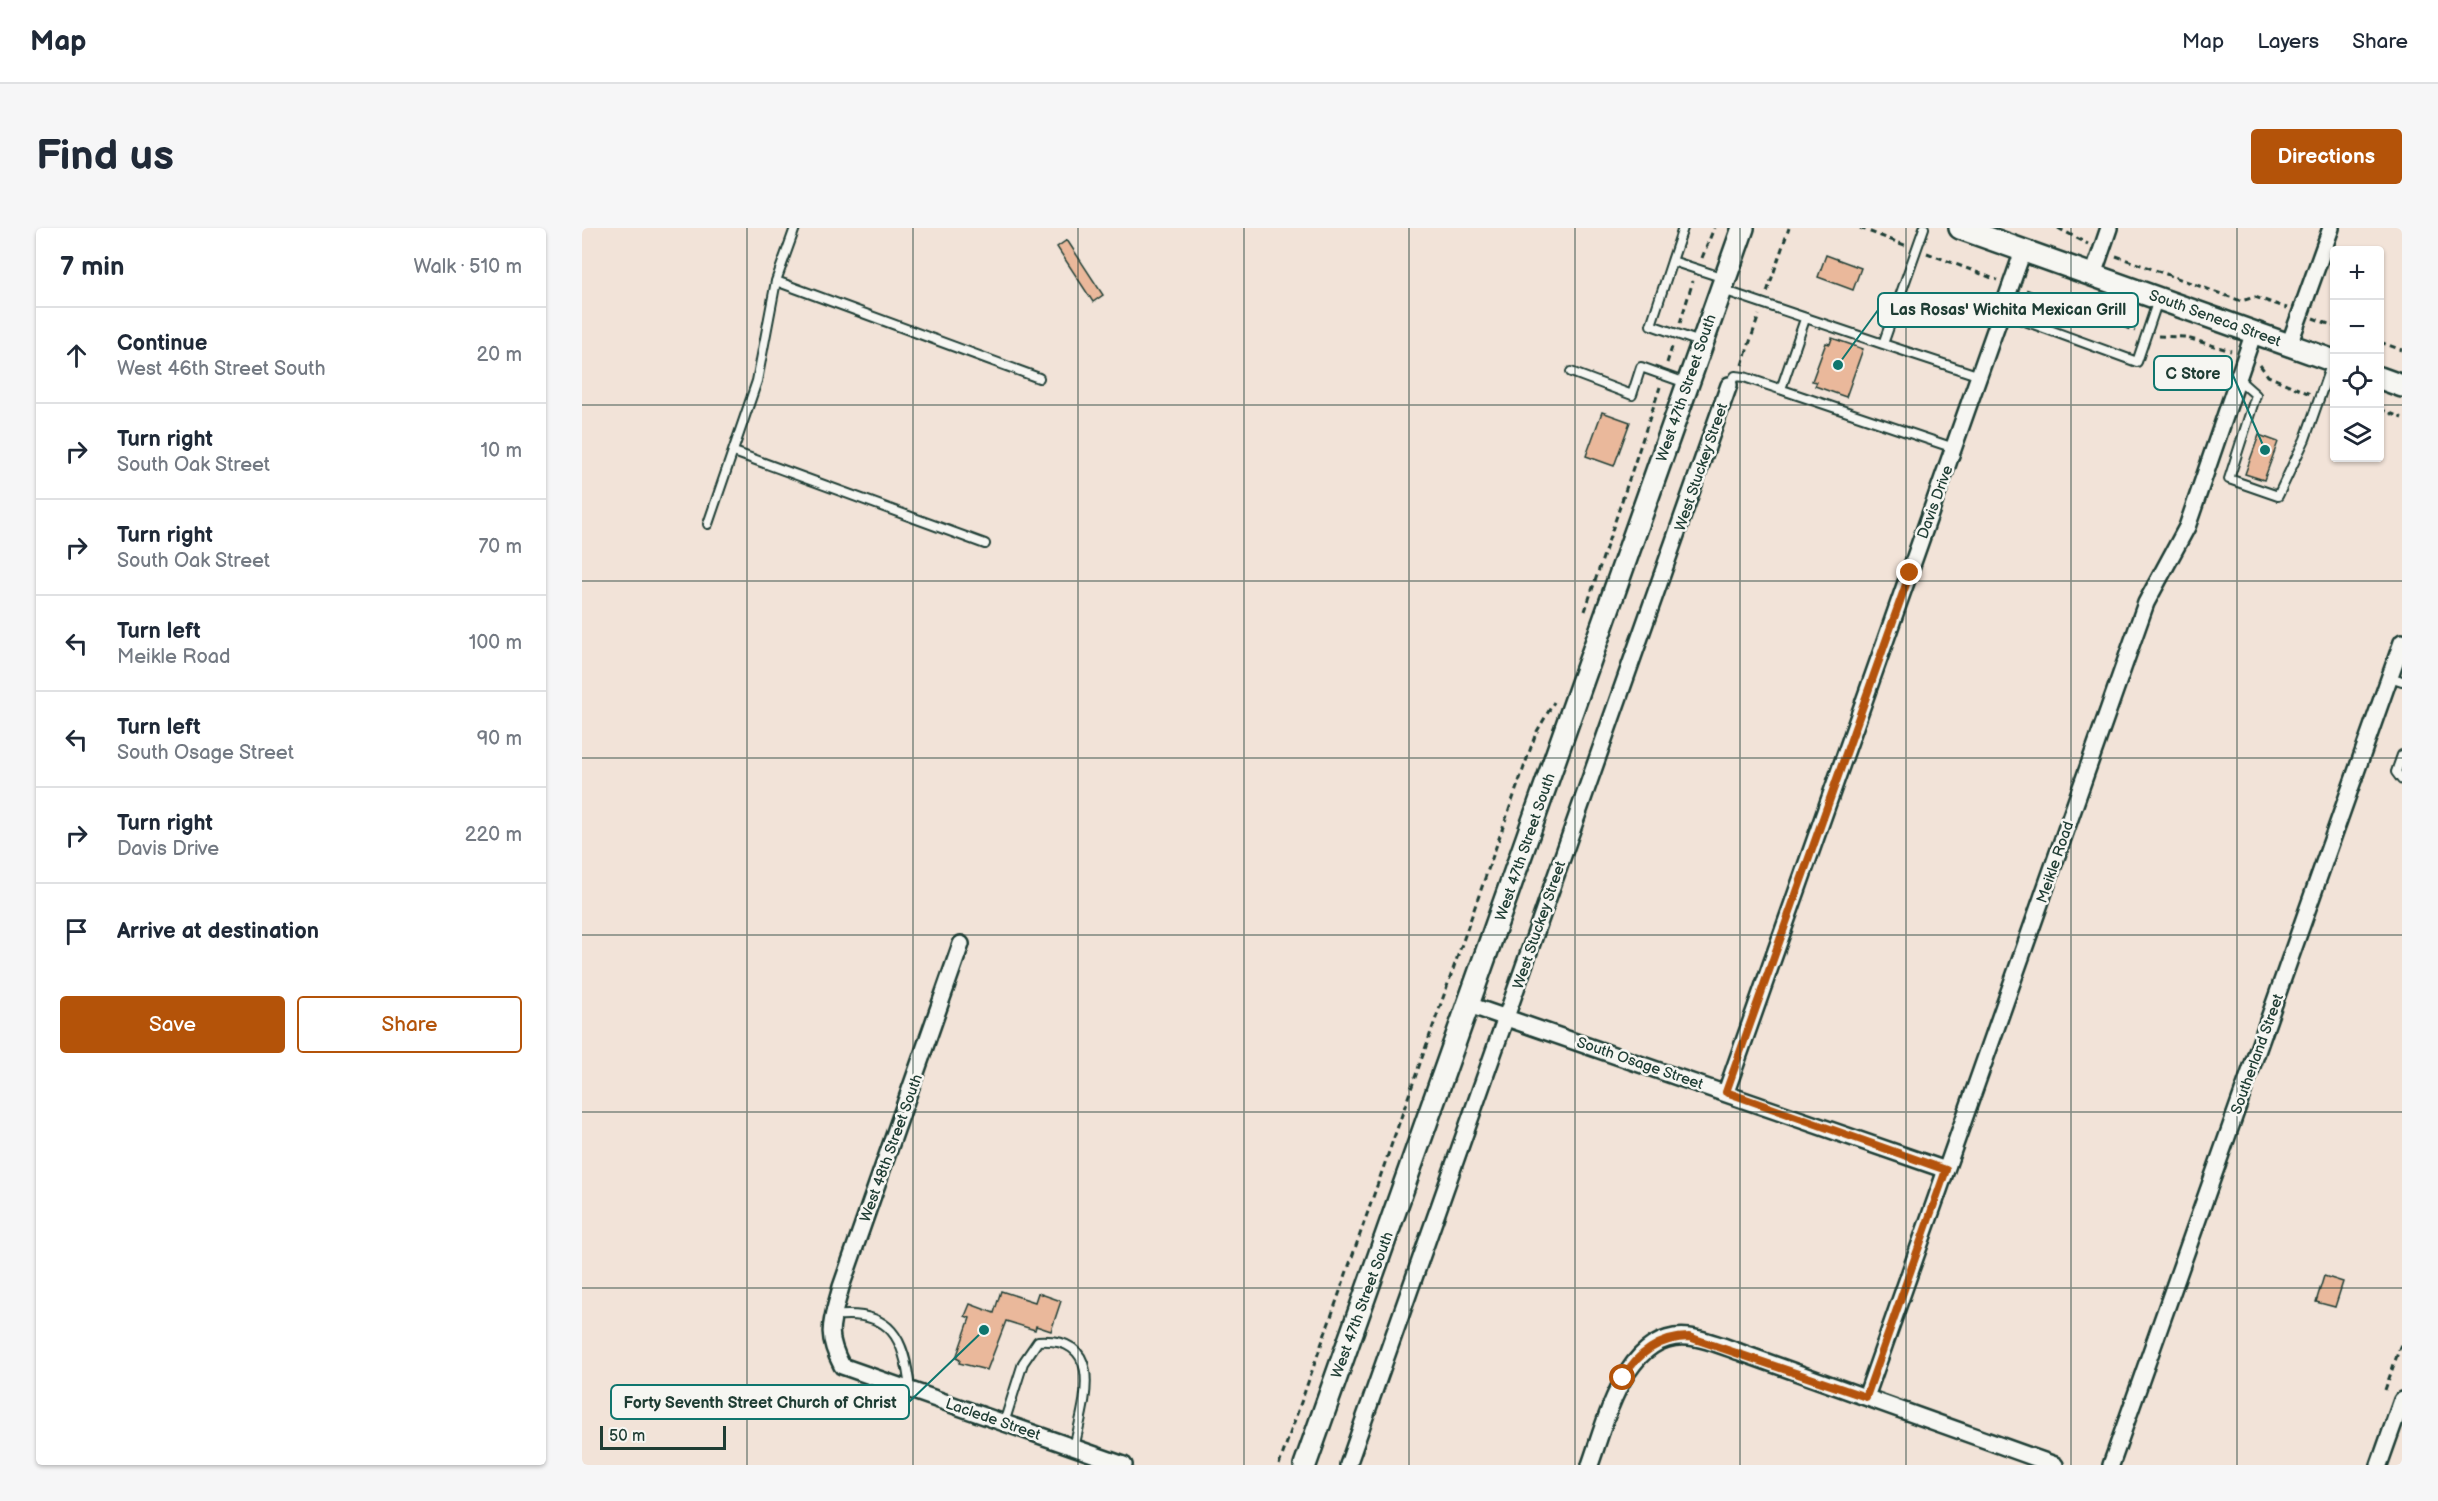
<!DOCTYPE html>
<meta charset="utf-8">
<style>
body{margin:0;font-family:"Balsamiq Sans",sans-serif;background:#f6f6f7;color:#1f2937}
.controls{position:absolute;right:18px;top:18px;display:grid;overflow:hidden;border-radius:6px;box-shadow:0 2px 4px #0004}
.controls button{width:54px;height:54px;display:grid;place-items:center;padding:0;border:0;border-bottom:2px solid #e0e1e3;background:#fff;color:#1f2937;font:30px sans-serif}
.scale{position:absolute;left:18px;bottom:15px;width:126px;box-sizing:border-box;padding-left:6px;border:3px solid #1f3d34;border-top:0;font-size:16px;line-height:21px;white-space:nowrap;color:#1f3d34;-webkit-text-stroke:4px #f6f6f2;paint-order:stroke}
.stop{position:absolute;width:18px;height:18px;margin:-14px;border:4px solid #b45309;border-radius:50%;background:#fff}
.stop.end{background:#b45309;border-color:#fff;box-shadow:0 2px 6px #0008}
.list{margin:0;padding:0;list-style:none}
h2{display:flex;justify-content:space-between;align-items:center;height:78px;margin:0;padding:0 24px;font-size:26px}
h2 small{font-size:20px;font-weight:400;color:#747a83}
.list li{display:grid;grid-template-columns:39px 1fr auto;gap:18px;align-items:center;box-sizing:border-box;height:96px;padding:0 24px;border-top:2px solid #e0e1e3}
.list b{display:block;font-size:22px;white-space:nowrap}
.list p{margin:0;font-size:20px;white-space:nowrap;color:#747a83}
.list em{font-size:20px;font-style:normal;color:#747a83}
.actions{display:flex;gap:12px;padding:18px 24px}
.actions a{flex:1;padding:14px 0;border:2px solid #b45309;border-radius:6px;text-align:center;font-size:21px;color:#b45309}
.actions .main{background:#b45309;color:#fff}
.icon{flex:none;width:33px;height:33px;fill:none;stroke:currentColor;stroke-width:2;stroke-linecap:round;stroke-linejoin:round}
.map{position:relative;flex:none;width:1820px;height:1237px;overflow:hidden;border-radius:6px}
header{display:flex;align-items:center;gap:36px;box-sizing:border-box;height:84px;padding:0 30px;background:#fff;border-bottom:2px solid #e0e1e3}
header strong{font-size:28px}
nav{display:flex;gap:33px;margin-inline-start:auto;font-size:21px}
.intro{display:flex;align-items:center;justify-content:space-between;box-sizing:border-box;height:144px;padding:0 36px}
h1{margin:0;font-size:42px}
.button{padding:15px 27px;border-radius:6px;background:#b45309;color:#fff;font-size:21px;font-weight:700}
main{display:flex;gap:36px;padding:0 36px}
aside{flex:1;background:#fff;border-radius:6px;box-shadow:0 2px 4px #0004}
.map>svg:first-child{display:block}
</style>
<header>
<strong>Map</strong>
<nav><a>Map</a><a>Layers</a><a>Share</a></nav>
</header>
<div class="intro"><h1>Find us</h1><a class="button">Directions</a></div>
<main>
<aside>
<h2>7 min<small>Walk · 510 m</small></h2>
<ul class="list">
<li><svg class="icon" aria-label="ahead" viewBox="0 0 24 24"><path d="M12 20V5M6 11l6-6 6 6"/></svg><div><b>Continue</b><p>West 46th Street South</p></div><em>20 m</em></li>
<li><svg class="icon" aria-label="right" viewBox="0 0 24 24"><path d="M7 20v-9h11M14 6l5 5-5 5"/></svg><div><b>Turn right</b><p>South Oak Street</p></div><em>10 m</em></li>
<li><svg class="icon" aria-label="right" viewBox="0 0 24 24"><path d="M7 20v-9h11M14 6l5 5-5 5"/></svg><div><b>Turn right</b><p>South Oak Street</p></div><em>70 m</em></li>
<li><svg class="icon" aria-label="left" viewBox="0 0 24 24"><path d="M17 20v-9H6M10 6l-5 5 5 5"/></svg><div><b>Turn left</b><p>Meikle Road</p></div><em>100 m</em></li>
<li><svg class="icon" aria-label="left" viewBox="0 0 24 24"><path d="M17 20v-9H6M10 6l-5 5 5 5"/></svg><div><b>Turn left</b><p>South Osage Street</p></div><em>90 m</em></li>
<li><svg class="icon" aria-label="right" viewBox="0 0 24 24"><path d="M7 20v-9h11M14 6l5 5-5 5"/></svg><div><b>Turn right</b><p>Davis Drive</p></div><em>220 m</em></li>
<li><svg class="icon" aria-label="arrive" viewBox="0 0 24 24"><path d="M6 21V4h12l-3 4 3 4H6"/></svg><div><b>Arrive at destination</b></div></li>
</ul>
<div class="actions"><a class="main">Save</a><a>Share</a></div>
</aside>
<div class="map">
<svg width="1820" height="1237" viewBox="0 0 1820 1237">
<rect width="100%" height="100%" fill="#f2e3d8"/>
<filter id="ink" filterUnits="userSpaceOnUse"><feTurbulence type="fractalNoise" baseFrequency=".0167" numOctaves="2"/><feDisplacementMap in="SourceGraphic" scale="12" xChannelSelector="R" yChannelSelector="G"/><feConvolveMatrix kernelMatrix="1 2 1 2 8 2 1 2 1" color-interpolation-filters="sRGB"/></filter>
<g filter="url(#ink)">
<path fill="#eab89b" stroke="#1f3d34" stroke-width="1.5" d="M 485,12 L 521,67 L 511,74 L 475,19 Z
M 1244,27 L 1279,40 L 1271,62 L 1236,49 Z
M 1250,110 L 1281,121 L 1264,169 L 1233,158 L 1235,154 L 1230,153 L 1244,115 L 1248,116 Z
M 1020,184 L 1048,194 L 1032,238 L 1004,228 Z
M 1677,207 L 1696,214 L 1682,252 L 1663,246 Z
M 1742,1048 L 1761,1054 L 1753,1079 L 1734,1074 Z
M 419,1063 L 453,1074 L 456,1065 L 479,1073 L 469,1103 L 454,1098 L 453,1102 L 424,1093 L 405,1142 L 377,1135 L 378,1132 L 374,1130 L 388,1090 L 383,1088 L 388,1076 L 412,1085 Z"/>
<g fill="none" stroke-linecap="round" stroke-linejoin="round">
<defs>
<path id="lane" d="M 1090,33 L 1101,0
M 194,53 L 457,150
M 1141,62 L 1301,116 L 1342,0
M 1421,85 L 1555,134 L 1576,72
M 1118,114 L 1069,97 L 1090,33 L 1142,50
M 1301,116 L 1398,148
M 989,144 L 1050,167 L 1059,139 L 1104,155
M 1656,151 L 1674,167 L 1647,251 L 1696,268 L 1723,211 L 1750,134
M 1147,157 L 1153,148 L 1162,149 L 1372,220
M 1199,161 L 1223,91
M 152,224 L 403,316
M 126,296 L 175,153 L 194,53 L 213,0
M 1808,449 L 1820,453
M 1820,527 L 1814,544 L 1820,552
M 251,1088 C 309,1081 323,1110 328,1162
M 422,1195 L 441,1135 L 456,1113 C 526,1109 501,1177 492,1220"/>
<path id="street" d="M 1511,47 L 1527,0
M 1707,117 L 1749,0
M 379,716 L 259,1059 C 250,1094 242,1104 260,1138 L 542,1237
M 887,777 L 1364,942
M 1144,864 L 1441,23
M 1284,1169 L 1564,375 L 1605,299 L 1672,104
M 766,1237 L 1147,157
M 1008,1237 C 1024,1193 1044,1102 1107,1109 C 1125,1111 1143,1119 1160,1125 L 1473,1237
M 1529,1237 L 1820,414
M 1797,1237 L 1820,1172"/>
<path id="secondary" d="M 1378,0 L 1752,133
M 1798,150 L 1820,158
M 723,1237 L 1161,0"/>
</defs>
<use href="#lane" stroke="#1f3d34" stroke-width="12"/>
<use href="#street" stroke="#1f3d34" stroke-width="20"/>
<use href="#secondary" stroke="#1f3d34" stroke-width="26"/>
<path stroke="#1f3d34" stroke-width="3" stroke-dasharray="6 4.5" stroke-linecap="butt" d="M 1278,0 L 1325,18
M 1476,0 L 1506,16
M 1345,25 L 1415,52
M 1534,28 L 1659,73 L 1673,69 L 1705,80
M 1120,30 L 1132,0
M 1444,62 L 1553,103
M 1185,64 L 1207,0
M 1731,90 L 1752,98
M 1098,95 L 1111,53
M 1576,108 L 1602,109 L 1649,123
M 1798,114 L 1820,122
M 1085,135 L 1091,116
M 1160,137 L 1177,87
M 1678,137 L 1686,148 L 1728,166
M 1798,181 L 1820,190
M 1003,383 L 1078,159
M 1803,1162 L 1820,1113
M 697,1237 L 954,505 L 972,474"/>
<use href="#lane" stroke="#f6f6f2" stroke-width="8"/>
<use href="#street" stroke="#f6f6f2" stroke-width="15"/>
<use href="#secondary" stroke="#f6f6f2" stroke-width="21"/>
</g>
</g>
<g fill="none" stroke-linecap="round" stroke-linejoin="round" filter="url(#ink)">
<path stroke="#b45309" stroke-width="8" d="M 1041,1150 C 1055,1125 1079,1109 1107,1109 L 1284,1169 L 1364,942 L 1144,864 L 1328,345"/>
</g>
<path fill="none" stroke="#1f3d34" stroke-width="1.5" stroke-opacity="0.55" d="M 165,0 L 165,1237M 331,0 L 331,1237M 496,0 L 496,1237M 662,0 L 662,1237M 827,0 L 827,1237M 993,0 L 993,1237M 1158,0 L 1158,1237M 1324,0 L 1324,1237M 1489,0 L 1489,1237M 1655,0 L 1655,1237M 0,177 L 1752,177M 1798,177 L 1820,177M 0,353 L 1820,353M 0,530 L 1820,530M 0,707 L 1820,707M 0,884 L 1820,884M 0,1060 L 1820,1060"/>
<g text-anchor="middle" stroke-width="5" stroke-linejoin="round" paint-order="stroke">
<g font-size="15" fill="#1f3d34" stroke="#f6f6f2">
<text transform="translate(1633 90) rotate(20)" y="5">South Seneca Street</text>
<text transform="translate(1104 160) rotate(-71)" y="5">West 47th Street South</text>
<text transform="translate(1119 239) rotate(-71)" y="5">West Stuckey Street</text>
<text transform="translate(1353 274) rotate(-70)" y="5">Davis Drive</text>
<text transform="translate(943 619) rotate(-71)" y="5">West 47th Street South</text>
<text transform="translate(1473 634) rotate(-71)" y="5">Meikle Road</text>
<text transform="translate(957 697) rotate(-71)" y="5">West Stuckey Street</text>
<text transform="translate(1675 826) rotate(-70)" y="5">Southerland Street</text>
<text transform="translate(1058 835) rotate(19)" y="5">South Osage Street</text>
<text transform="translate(309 920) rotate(-70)" y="5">West 48th Street South</text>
<text transform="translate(780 1077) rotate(-70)" y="5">West 47th Street South</text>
<text transform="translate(411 1191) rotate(19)" y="5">Laclede Street</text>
</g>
</g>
<path fill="none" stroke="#0f766e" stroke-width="2" d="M1256 137L1296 82M1683 222L1650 145M402 1102L327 1174"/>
<g fill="#0f766e" stroke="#f6f6f2" stroke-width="2">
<circle cx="1256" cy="137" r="6"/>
<circle cx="1683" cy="222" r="6"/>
<circle cx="402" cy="1102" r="6"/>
</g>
<g fill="#f6f6f2" stroke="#0f766e" stroke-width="2">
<rect x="1296" y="65" width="260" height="34" rx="6"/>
<rect x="1572" y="128" width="78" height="34" rx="6"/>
<rect x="29" y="1157" width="298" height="34" rx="6"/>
</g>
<g font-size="16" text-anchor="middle" font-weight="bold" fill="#1f3d34">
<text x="1426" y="87">Las Rosas' Wichita Mexican Grill</text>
<text x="1611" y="151">C Store</text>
<text x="178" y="1180">Forty Seventh Street Church of Christ</text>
</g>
</svg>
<div class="controls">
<button>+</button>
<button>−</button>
<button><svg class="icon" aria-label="locate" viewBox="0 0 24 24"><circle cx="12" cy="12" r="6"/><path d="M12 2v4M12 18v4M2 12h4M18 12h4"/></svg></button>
<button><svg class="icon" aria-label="layers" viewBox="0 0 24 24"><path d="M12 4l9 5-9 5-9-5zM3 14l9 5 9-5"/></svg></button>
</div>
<div class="scale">50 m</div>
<div class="stop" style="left:1041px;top:1150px"></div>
<div class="stop end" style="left:1328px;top:345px"></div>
</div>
</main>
